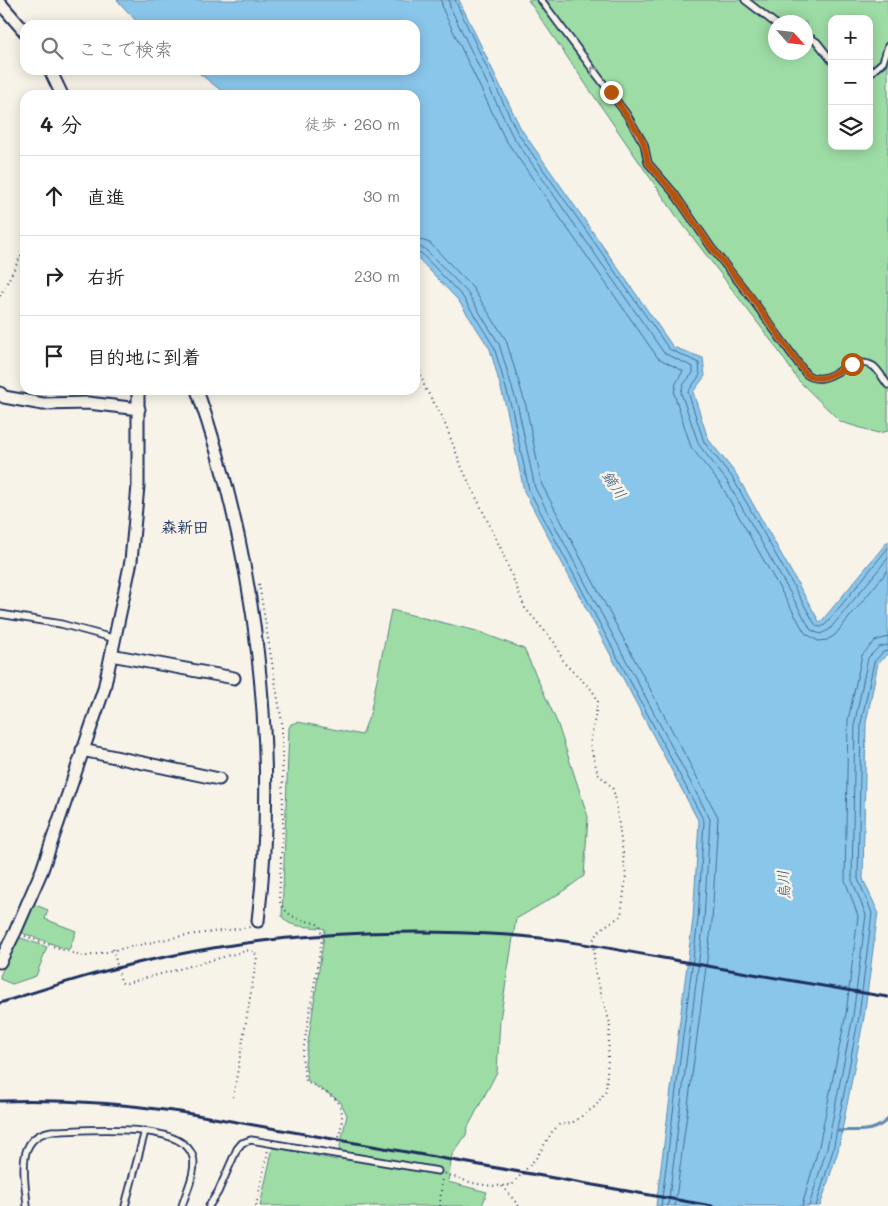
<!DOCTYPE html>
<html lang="ja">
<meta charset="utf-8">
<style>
body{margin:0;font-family:Mali,"Klee One",sans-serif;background:#f6f6f6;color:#222}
.controls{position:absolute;right:15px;top:15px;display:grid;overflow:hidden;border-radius:10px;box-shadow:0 2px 12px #0003}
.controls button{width:45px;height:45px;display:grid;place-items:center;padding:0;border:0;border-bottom:1px solid #e0e0e0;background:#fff;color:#222;font:25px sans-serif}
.compass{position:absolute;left:768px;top:15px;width:45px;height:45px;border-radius:50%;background:#fff;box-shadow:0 2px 12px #0003;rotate:117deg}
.stop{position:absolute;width:15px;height:15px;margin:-11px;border:4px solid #b45309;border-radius:50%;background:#fff}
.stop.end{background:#b45309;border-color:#fff;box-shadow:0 1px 5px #0008}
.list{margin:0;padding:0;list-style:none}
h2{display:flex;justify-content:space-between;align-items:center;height:65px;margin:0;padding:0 20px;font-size:21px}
h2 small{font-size:16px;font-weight:400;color:#767676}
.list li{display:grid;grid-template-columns:32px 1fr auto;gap:15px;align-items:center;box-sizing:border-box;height:80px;padding:0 20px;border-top:1px solid #e0e0e0}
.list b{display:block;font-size:19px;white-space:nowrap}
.list em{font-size:16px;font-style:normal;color:#767676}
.icon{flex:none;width:28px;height:28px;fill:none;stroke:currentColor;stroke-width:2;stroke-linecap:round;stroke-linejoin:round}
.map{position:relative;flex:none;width:888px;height:1206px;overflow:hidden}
.search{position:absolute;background:#fff;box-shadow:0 2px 12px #0003;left:20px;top:20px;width:400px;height:55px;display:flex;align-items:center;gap:12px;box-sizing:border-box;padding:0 18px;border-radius:15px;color:#767676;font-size:19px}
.panel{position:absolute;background:#fff;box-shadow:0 2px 12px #0003;left:20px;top:90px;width:400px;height:305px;border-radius:15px}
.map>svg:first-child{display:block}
</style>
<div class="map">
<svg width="888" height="1206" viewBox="0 0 888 1206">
<rect width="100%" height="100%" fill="#f7f3e8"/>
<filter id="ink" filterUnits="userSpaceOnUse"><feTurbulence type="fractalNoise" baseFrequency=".02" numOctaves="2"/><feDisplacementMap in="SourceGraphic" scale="10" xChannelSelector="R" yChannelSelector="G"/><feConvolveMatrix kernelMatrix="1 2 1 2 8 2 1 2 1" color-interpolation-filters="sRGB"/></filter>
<g filter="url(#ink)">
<path fill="#9ddca4" stroke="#5c8681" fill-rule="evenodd" d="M 528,0 L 888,0 L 888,431 L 878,433 L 841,422 L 798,380 L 776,347 L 675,214 ZM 832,19 L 869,19 L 869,146 L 832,146 ZM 776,22 L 806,22 L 806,52 L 776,52 Z
M 391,610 L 477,631 L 524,649 L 557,722 L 588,817 L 584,876 L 562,892 L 516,919 L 500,1020 L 497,1072 L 467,1129 L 466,1135 L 452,1155 L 448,1182 L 487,1192 L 482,1206 L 260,1206 L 273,1147 L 337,1160 L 347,1115 L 340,1101 L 308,1081 L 305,1063 L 325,929 C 312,925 289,930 282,916 L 289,728 L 291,724 L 298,722 L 362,735 L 370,714 Z
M 31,903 L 48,910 L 45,919 L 76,931 L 69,950 L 20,932 Z
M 18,937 L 47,947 L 36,976 L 12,984 L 0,979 L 0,976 Z"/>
<path fill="#8ac6ea" stroke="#5e8ab2" d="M 117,0 L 459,0 L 521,129 L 673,347 L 703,358 L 705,376 L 693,392 L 708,439 L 736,474 L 820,623 L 888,541 L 888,654 L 878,663 L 866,723 L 863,879 L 878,912 L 864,1017 L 838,1151 L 820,1206 L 656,1206 L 693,919 L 699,822 L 524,491 L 507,410 L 490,349 L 458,300 L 415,255 L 415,95 L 227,95 L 195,70 L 415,70 L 415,25 L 140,25 Z"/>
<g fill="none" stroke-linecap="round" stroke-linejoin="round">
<path stroke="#476b96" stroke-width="1" d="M 441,0 L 443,10 L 505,139 L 658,358 L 683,371 L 676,383 L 674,393 L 691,447 L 721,485 L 805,633 L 818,641 L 827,640 L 835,635 L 888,570
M 449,0 L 450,7 L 512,135 L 664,353 L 693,367 L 693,373 L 683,385 L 681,393 L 699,445 L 727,481 L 811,630 L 820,634 L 829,630 L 888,558
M 455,0 L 517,132 L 669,349 L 699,363 L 700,375 L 688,392 L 704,442 L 732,477 L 816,626 L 821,627 L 825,625 L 888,548
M 415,238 L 430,243 L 472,287 L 506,340 L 526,406 L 542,485 L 718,817 L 712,921 L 675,1206
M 415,245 L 425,249 L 467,292 L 499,344 L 518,407 L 535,488 L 710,819 L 704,920 L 668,1206
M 415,252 L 421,253 L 463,297 L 494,347 L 512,409 L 529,490 L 704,821 L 698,920 L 661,1206
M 802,1206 L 819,1146 L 846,1014 L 858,916 L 845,880 L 848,720 L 862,655 L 875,641 L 888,637
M 809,1206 L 827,1148 L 853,1016 L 866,915 L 852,880 L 855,721 L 868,658 L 879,647 L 888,645
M 816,1206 L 833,1150 L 859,1016 L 872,913 L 858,879 L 861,723 L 874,662 L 883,652 L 888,651"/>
<path stroke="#5e8ab2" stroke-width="3" d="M 837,1131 C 857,1129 872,1135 888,1119"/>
<defs>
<path id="lane" d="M 541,0 L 627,115 L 644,144 L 648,163 L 674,193 L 711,247 L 749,295 L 806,374 C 829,391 848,352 873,366 C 879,370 883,379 888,385
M 745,0 L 776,24
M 806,35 L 817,42 L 832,61
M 869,74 L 883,62 L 888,46
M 0,614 L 61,624 L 116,639
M 27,1206 C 25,1176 14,1137 52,1131 C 84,1131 183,1120 193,1157 C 197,1171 186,1192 182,1206
M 125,1206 L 145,1131
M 209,1206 L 218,1192 L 237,1149 L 242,1143 L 251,1140 L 438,1171"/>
<path id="street" d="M 0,3 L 25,32
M 50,70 L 62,95
M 197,390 C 256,558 279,744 258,921
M 0,393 L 4,397 L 43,404 L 88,403 L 139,409
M 111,655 L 234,678
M 82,750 L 219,779
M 0,962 L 15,932 L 42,870 L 104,689 L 131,561 L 138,486 L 138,390"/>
</defs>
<use href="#lane" stroke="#1b2f5e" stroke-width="9"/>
<use href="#street" stroke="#1b2f5e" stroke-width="15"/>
<path stroke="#1b2f5e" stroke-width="2" stroke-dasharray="1 4" stroke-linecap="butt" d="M 0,296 L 25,248
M 415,356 L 425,388 L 442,416 L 462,468 L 501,549 L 525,608 L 554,642 L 565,664 L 592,690 L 598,701 L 590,744 L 598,774 L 612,787 L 615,796 L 626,876 L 621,916 L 602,928 L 593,940 L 595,972 L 610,1024 L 606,1090 L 596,1106 L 572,1123 L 559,1125 L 552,1132 L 537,1157 L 512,1185 C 487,1188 468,1183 444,1173
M 259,584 L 282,723 L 283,820 L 279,900 C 289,921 300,918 320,925 L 322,939 L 302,1057 L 306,1081 C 315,1088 325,1091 334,1098 C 348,1108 340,1132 337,1147
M 25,936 L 83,957 L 181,936 L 251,927
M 113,949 L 121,982 L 124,984 L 249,950 L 254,951 L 257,957 L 233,1098
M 502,1186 L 519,1206
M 256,1206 L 268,1150
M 440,1206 L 442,1177"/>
<use href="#lane" stroke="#f7f3e8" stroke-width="5.5"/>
<use href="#street" stroke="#f7f3e8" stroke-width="11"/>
<path stroke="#1b2f5e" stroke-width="3" d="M 0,1003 C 56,985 112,967 170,956 C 281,933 395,928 508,935 C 564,939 619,950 674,960 C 745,973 817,985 888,997
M 0,1101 C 61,1099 120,1103 180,1112 L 712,1206"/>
</g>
<defs><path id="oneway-chevron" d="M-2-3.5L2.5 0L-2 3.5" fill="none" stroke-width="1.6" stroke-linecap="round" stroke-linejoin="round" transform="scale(1.25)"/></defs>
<use stroke="#8991a3" href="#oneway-chevron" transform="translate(594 70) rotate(-128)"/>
</g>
<g fill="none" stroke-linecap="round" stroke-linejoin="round" filter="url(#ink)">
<path stroke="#b45309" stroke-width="6" d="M 611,92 L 639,134 L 644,144 L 648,163 L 674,193 L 711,247 L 749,294 L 806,374 C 821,385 837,371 852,364"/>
</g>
<g text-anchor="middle" stroke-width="5" stroke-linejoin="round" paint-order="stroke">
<g font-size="15" font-style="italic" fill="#375581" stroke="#f7f3e8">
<text transform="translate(614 485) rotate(56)" y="5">鏑川</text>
<text transform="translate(784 885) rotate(-94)" y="5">烏川</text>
</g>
<g font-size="16" font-weight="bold" fill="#1b2f5e" stroke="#f7f3e8">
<text x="185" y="533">森新田</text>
</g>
</g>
</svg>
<div class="controls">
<button>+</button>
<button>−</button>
<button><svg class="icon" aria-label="layers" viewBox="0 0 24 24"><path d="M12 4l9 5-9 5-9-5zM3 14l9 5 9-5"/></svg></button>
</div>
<svg class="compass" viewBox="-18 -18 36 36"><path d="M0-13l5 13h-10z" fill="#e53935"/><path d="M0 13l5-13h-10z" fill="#767676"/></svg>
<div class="stop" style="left:852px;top:364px"></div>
<div class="stop end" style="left:611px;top:92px"></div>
<div class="search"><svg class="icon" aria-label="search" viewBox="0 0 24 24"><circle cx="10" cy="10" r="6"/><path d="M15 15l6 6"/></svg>ここで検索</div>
<section class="panel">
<h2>4 分<small>徒歩 · 260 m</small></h2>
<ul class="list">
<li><svg class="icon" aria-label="ahead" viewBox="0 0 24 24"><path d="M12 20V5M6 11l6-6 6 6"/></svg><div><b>直進</b></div><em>30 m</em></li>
<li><svg class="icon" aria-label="right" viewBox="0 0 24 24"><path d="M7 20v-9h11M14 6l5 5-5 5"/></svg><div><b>右折</b></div><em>230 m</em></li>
<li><svg class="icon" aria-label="arrive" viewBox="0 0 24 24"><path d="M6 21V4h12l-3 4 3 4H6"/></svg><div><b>目的地に到着</b></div></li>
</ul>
</section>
</div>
